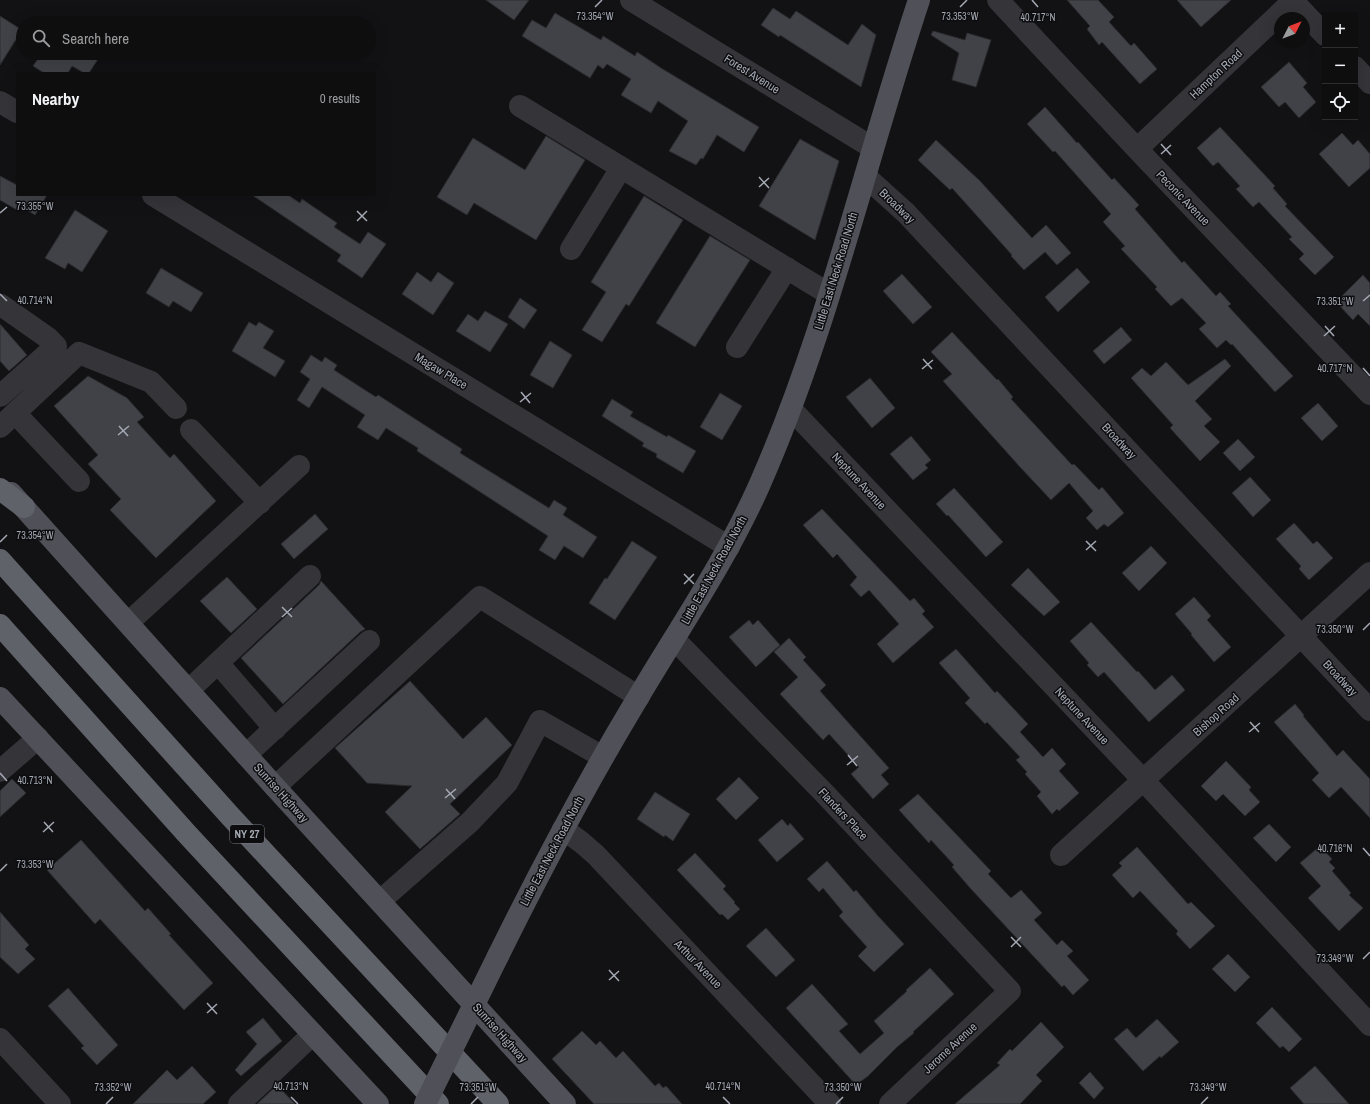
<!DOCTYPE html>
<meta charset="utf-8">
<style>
body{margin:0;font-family:"Archivo Narrow",sans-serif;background:#171718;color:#f1f3f6}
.controls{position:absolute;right:12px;top:12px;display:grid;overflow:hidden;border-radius:0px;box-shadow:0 4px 16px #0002}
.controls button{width:36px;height:36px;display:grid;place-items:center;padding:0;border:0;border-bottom:1px solid #2e2e2f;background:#0e0e0f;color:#f1f3f6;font:20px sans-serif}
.compass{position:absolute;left:1274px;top:12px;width:36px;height:36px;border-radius:50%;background:#0e0e0f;box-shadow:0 4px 16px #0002;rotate:48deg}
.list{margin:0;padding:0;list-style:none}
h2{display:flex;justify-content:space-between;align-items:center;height:52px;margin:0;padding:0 16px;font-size:17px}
h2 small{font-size:13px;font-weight:400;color:#9b9c9e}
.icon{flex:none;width:22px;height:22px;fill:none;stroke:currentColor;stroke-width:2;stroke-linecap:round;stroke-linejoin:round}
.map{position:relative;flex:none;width:1370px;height:1104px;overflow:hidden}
.search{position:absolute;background:#0e0e0f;box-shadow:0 4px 16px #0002;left:16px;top:16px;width:360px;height:44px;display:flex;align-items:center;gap:10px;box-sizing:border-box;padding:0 14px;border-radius:22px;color:#9b9c9e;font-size:15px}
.panel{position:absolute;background:#0e0e0f;box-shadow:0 4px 16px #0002;left:16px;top:72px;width:360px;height:124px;border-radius:0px}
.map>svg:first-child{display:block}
</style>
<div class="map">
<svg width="1370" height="1104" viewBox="0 0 1370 1104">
<rect width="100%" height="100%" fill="#121214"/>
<path fill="#414247" stroke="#2c2c30" d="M 486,0 L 529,0 L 514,20 Z
M 1067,0 L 1098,0 L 1114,17 L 1109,22 L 1131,46 L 1134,43 L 1157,69 L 1140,84 L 1102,42 L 1099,45 L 1087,29 L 1090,26 Z
M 1177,0 L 1231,0 L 1201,27 Z
M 773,8 L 790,19 L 796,11 L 848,45 L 862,24 L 876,35 L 861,87 L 780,35 L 779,37 L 761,25 Z
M 555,13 L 601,40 L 603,36 L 635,56 L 637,52 L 661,68 L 759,127 L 744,152 L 717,135 L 703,159 L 701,158 L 696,165 L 669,151 L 688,121 L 658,101 L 651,113 L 621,95 L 631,79 L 607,64 L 603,69 L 598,65 L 590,78 L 522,36 L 532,20 L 546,28 Z
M 0,16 L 22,30 L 0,65 Z
M 933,31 L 965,40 L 967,33 L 991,40 L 976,87 L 952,80 L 959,53 L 931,35 Z
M 42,53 L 102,53 L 89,73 L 84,73 L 72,66 L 68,73 L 44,73 L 33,66 Z
M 1289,62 L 1307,83 L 1303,87 L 1316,102 L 1299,118 L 1285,102 L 1279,107 L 1261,87 Z
M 1045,107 L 1077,143 L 1078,142 L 1112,180 L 1114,178 L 1139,205 L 1135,209 L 1182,263 L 1184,261 L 1216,296 L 1220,292 L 1231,304 L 1228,306 L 1293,376 L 1275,392 L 1232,344 L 1231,345 L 1226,340 L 1217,348 L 1199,329 L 1206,323 L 1182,298 L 1171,306 L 1155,289 L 1157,287 L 1121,249 L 1125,246 L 1103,222 L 1111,214 L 1055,151 L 1053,152 L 1027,124 Z
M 1220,127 L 1275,186 L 1273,188 L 1287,204 L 1285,206 L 1334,257 L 1315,275 L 1299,259 L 1304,254 L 1289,239 L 1292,237 L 1259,202 L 1253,207 L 1236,189 L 1240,186 L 1218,162 L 1213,166 L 1197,148 Z
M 1342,133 L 1353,145 L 1358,140 L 1370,154 L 1370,168 L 1349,187 L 1319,154 Z
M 546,136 L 585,160 L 536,240 L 474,203 L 467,215 L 437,197 L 473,138 L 525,170 Z
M 800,139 L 839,161 L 815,240 L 759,206 Z
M 936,140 L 980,181 L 1032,238 L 1046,225 L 1071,253 L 1057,265 L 1045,252 L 1024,270 L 1011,256 L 1012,255 L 952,188 L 950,190 L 918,160 Z
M 0,176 L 17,185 L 17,195 L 47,195 L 35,215 L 17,204 L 17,210 L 0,200 Z
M 252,195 L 288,195 L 300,203 L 302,199 L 337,223 L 334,227 L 360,244 L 368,232 L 386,244 L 362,278 L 337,261 L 341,255 Z
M 644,196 L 683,220 L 629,306 L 626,304 L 602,342 L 582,330 L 606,292 L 591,282 Z
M 75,210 L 108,231 L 82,272 L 68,263 L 65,269 L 45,258 Z
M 710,236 L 750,260 L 695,347 L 656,323 Z
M 161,268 L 203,293 L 191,312 L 173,301 L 169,307 L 146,293 Z
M 1077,268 L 1090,282 L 1058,312 L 1045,297 Z
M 417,272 L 431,282 L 438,272 L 454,283 L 433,315 L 402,294 Z
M 902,274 L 932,307 L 913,324 L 883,291 Z
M 1363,275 L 1370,283 L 1370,326 L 1358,314 L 1353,320 L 1336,302 Z
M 520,298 L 537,310 L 524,329 L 508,317 Z
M 485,311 L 508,324 L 490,352 L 456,331 L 468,314 L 478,321 Z
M 249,322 L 256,326 L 259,322 L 274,331 L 263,348 L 285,361 L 275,377 L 232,351 Z
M 0,324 L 27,355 L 9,371 L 0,361 Z
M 1121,327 L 1132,340 L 1104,364 L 1093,351 Z
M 952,332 L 997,380 L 998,379 L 1013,397 L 1011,399 L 1072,465 L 1074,464 L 1099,490 L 1102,487 L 1124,513 L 1108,527 L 1104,524 L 1097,530 L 1086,518 L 1093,511 L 1069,483 L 1051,500 L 1020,467 L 943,381 L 952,374 L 931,352 Z
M 550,341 L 572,355 L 553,388 L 530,375 Z
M 311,355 L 322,362 L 325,357 L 337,365 L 334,370 L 368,392 L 376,397 L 378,395 L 440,435 L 462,449 L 460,453 L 549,508 L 554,500 L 567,508 L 563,515 L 597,537 L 583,558 L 564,546 L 555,560 L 539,550 L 548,536 L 417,451 L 418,448 L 386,428 L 378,440 L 357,427 L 365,415 L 322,387 L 309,408 L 297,400 L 310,379 L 300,372 Z
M 1225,359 L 1231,366 L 1195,401 L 1212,419 L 1204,426 L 1220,442 L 1200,461 L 1170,428 L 1173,425 L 1131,378 L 1142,368 L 1151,376 L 1166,362 L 1188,385 Z
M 88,376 L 127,398 L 144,417 L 137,422 L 170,458 L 174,454 L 216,501 L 156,558 L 110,510 L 121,499 L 88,464 L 98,455 L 54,406 Z
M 870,378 L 895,408 L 872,428 L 846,397 Z
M 720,393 L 742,406 L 722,440 L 700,427 Z
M 612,399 L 633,412 L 630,416 L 667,437 L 668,435 L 696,451 L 683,473 L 656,457 L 657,454 L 642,446 L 644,443 L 602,416 Z
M 1318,403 L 1338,426 L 1322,441 L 1301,418 Z
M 911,436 L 931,460 L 925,465 L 928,468 L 913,480 L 890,454 Z
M 1238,439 L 1255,457 L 1240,471 L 1223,453 Z
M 1250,477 L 1271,500 L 1253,517 L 1232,493 Z
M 954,488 L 1003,542 L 986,557 L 948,515 L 947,516 L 936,504 Z
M 822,509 L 910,601 L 914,598 L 925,611 L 922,614 L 934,627 L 893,663 L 877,644 L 899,624 L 869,590 L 861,597 L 850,585 L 857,577 L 837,554 L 833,558 L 803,525 Z
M 315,514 L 328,529 L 294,559 L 281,544 Z
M 1294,523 L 1313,544 L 1317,541 L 1333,558 L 1309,580 L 1299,569 L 1301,566 L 1276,539 Z
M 632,541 L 657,557 L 615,620 L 589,603 L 605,578 L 607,579 Z
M 1151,546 L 1167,563 L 1139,591 L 1122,573 Z
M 1028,568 L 1060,602 L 1044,616 L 1011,585 Z
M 227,577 L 257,609 L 231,633 L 200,601 Z
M 321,581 L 365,629 L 360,632 L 283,704 L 241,658 L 319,585 Z
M 1194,597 L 1211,616 L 1207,620 L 1231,647 L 1214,662 L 1191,635 L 1192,634 L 1175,614 Z
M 749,620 L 753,625 L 758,620 L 780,645 L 756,667 L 729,637 Z
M 1091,622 L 1137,672 L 1138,671 L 1155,690 L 1172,675 L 1185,690 L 1149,722 L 1104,672 L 1098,677 L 1087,665 L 1089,663 L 1070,641 Z
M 789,638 L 806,657 L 803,660 L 826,685 L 820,691 L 889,768 L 881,775 L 889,784 L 873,799 L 851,774 L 859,767 L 829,734 L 823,740 L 780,694 L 798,677 L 774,652 Z
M 956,649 L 995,693 L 997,691 L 1028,724 L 1020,732 L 1043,757 L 1052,748 L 1066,764 L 1059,771 L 1079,793 L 1059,811 L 1057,809 L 1052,814 L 1037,796 L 1041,792 L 1025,774 L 1027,772 L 1016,760 L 1020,757 L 987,722 L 985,724 L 965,703 L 970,698 L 939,663 Z
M 410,681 L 463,739 L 486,717 L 512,745 L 450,804 L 460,814 L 420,849 L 385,812 L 412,786 L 367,783 L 335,748 Z
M 1295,704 L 1304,715 L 1303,716 L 1337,756 L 1343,750 L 1370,779 L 1370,818 L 1341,787 L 1329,798 L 1312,780 L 1319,773 L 1274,722 Z
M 1226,761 L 1251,787 L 1249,790 L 1260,802 L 1245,816 L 1223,794 L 1216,801 L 1201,786 Z
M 739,777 L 759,798 L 736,820 L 716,799 Z
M 12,779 L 26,793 L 0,817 L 0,791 Z
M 655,792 L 690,814 L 673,841 L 665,835 L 664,837 L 637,819 Z
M 918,794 L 991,871 L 988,874 L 1011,898 L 1021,890 L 1042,913 L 1034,920 L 1057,945 L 1062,940 L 1073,951 L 1067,956 L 1089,980 L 1073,995 L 1064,985 L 1062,987 L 971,889 L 952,867 L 954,865 L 931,840 L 929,843 L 899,810 Z
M 782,819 L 788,826 L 790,823 L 804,839 L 777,862 L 758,840 Z
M 1269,824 L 1291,847 L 1276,862 L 1253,838 Z
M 81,840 L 145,911 L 148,908 L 171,934 L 169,935 L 213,983 L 184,1010 L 100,919 L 95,924 L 47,870 Z
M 1320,846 L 1332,859 L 1329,862 L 1335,868 L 1332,871 L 1351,893 L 1349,895 L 1363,908 L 1339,931 L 1308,898 L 1321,886 L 1300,863 Z
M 1137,847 L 1188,904 L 1191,902 L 1215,926 L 1190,949 L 1176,934 L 1178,931 L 1140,891 L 1133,898 L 1112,875 L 1122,866 L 1119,863 Z
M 695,853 L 726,886 L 723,889 L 735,902 L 734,903 L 740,909 L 728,920 L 722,914 L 720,915 L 677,870 Z
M 827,861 L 854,892 L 856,890 L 878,916 L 904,944 L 874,972 L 858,956 L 867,947 L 839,916 L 843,912 L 823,888 L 819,892 L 807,879 Z
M 0,912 L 29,945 L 25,949 L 35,959 L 18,974 L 0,957 Z
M 766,928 L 795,960 L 776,977 L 746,946 Z
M 1228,954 L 1250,977 L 1235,992 L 1212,969 Z
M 930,968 L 954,994 L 913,1032 L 914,1033 L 897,1047 L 868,1076 L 856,1085 L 786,1008 L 812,984 L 848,1024 L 839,1031 L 860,1054 L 884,1033 L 874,1021 L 907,991 L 906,990 Z
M 68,988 L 118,1045 L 97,1065 L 81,1048 L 84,1046 L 48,1006 Z
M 1272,1007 L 1302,1039 L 1289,1052 L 1283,1046 L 1280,1048 L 1256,1023 Z
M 263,1018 L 282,1041 L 241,1076 L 235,1070 L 257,1044 L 246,1032 Z
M 1157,1019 L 1179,1042 L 1161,1058 L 1160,1056 L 1143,1071 L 1114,1039 L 1127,1028 L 1136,1038 Z
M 1041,1022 L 1064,1047 L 1036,1075 L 1042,1081 L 1020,1104 L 955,1104 L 1000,1065 L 997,1063 L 1010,1049 L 1012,1051 Z
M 582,1031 L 596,1045 L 600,1041 L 616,1058 L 623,1051 L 655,1086 L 659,1083 L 663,1088 L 666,1086 L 682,1104 L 594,1104 L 552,1059 Z
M 192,1066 L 216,1092 L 203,1104 L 133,1104 L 167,1070 L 177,1080 Z
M 1315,1066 L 1349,1104 L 1304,1104 L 1290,1088 Z
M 1090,1072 L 1104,1088 L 1094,1099 L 1079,1083 Z
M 277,1085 L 295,1104 L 257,1104 Z"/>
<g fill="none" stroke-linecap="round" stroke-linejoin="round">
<path stroke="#343439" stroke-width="22" d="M 631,0 L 873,148
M 998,0 L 1137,149 L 1370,394
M 1292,0 L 1325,35
M 1355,67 L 1370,83
M 0,102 L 17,112
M 520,106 L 829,294
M 1137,149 L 1294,0
M 865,176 L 906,213 L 1370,710
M 153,195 L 729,547
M 571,249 L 621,168
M 737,347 L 787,268
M 0,396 L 56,346 L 48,338 L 1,305
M 791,409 L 1144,781 L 1370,1025
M 15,413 L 79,481
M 0,427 L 79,353 L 151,382 L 176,408
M 191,430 L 260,503
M 128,623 L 299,466
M 674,639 L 826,795 L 1010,991 L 890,1104
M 218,663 L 275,729
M 189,690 L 310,576
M 246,755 L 369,641
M 0,771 L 38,738
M 275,787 L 480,597 L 639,697
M 563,829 L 581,842 L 596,855 L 830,1104
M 1061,855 L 1370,573
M 380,901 L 470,822 L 507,783 L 540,721 L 603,757
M 0,1039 L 60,1104
M 239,1104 L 313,1034"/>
<path stroke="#505158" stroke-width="22" d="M 11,493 L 275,787 L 565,1104
M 0,698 L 378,1104
M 498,956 C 541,869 586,784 636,701 C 678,630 725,562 759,486 C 828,330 865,162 919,0"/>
<path stroke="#60626a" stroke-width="22" d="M 0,489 L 24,507
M 0,560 L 231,817 L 498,1104
M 0,625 L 187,834 L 438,1104"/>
<path stroke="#505158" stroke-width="22" d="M 425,1104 L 498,956"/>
</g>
<path fill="none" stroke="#a4a9b4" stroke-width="1.5" d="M 1032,0 L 1038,7M 595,7 L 602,0M 960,7 L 967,0M 1161,144 L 1171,155M 1161,154 L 1171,145M 759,177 L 769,188M 759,187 L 769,178M 357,211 L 367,221M 0,213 L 7,207M 357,221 L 367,211M 0,294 L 7,301M 1363,301 L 1370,295M 1325,326 L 1334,336M 1324,336 L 1335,326M 923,359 L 932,369M 1363,368 L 1370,376M 922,369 L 933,360M 521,392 L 530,403M 520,402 L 531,393M 119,426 L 128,436M 118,435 L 129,426M 1086,541 L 1096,551M 0,542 L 7,535M 1086,550 L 1096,541M 684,574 L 694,584M 684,584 L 694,574M 282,607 L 292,617M 282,617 L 292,608M 1363,630 L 1370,623M 1250,722 L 1259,732M 1249,732 L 1260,723M 848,755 L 857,766M 847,765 L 858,756M 0,773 L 7,781M 446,789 L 455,799M 445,798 L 456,789M 44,822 L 53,832M 43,832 L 54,822M 1363,848 L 1370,856M 0,871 L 7,864M 1011,937 L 1021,947M 1011,947 L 1021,937M 1363,959 L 1370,952M 609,970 L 619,981M 609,980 L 619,971M 207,1003 L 217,1014M 207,1013 L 217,1004M 291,1097 L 298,1104M 723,1097 L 730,1104M 106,1104 L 113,1097M 471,1104 L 478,1097M 836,1104 L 843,1097M 1201,1104 L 1208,1097"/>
<g text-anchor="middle" stroke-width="3" stroke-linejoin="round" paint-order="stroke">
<rect fill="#0d0d0f" stroke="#777a82" stroke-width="1" x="230" y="825" width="34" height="18" rx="3"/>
<g font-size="11" font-weight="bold" fill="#a4a9b4">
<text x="247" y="838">NY 27</text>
</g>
<g font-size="12" fill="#a4a9b4" stroke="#0d0d0f">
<text transform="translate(752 74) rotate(32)" y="4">Forest Avenue</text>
<text transform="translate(1216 74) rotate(-43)" y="4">Hampton Road</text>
<text transform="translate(1183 198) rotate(46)" y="4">Peconic Avenue</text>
<text transform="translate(897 206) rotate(44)" y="4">Broadway</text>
<text transform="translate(836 271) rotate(-73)" y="4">Little East Neck Road North</text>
<text transform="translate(441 371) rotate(31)" y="4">Magaw Place</text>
<text transform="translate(1119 441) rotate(47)" y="4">Broadway</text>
<text transform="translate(859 481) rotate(47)" y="4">Neptune Avenue</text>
<text transform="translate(714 570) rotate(-61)" y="4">Little East Neck Road North</text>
<text transform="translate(1340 678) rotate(47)" y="4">Broadway</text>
<text transform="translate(1216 715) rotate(-42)" y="4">Bishop Road</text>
<text transform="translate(1082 716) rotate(47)" y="4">Neptune Avenue</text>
<text transform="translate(281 793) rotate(48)" y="4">Sunrise Highway</text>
<text transform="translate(843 814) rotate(47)" y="4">Flanders Place</text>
<text transform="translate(552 851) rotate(-62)" y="4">Little East Neck Road North</text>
<text transform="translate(698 964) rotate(46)" y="4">Arthur Avenue</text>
<text transform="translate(500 1033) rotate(48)" y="4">Sunrise Highway</text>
<text transform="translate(950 1048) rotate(-43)" y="4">Jerome Avenue</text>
</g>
</g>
<g font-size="10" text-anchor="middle" fill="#a4a9b4" stroke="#0d0d0f" stroke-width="3" stroke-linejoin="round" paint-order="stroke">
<text x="595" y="20">73.354°W</text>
<text x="960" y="20">73.353°W</text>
<text x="1038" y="21">40.717°N</text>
<text x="35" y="210">73.355°W</text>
<text x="35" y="304">40.714°N</text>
<text x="1335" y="305">73.351°W</text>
<text x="1335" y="372">40.717°N</text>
<text x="35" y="539">73.354°W</text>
<text x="1335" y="633">73.350°W</text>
<text x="35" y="784">40.713°N</text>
<text x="1335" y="852">40.716°N</text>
<text x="35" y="868">73.353°W</text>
<text x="1335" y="962">73.349°W</text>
<text x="291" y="1090">40.713°N</text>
<text x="723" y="1090">40.714°N</text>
<text x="113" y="1091">73.352°W</text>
<text x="478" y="1091">73.351°W</text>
<text x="843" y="1091">73.350°W</text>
<text x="1208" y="1091">73.349°W</text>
</g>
</svg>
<div class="controls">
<button>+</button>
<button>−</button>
<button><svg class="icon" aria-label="locate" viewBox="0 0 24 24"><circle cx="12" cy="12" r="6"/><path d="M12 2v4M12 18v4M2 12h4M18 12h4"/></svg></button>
</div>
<svg class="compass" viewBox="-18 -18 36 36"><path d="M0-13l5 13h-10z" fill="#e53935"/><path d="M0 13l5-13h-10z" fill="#9b9c9e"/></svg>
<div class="search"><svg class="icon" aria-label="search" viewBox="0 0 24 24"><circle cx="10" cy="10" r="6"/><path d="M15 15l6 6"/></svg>Search here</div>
<section class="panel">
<h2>Nearby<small>0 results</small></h2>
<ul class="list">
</ul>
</section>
</div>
